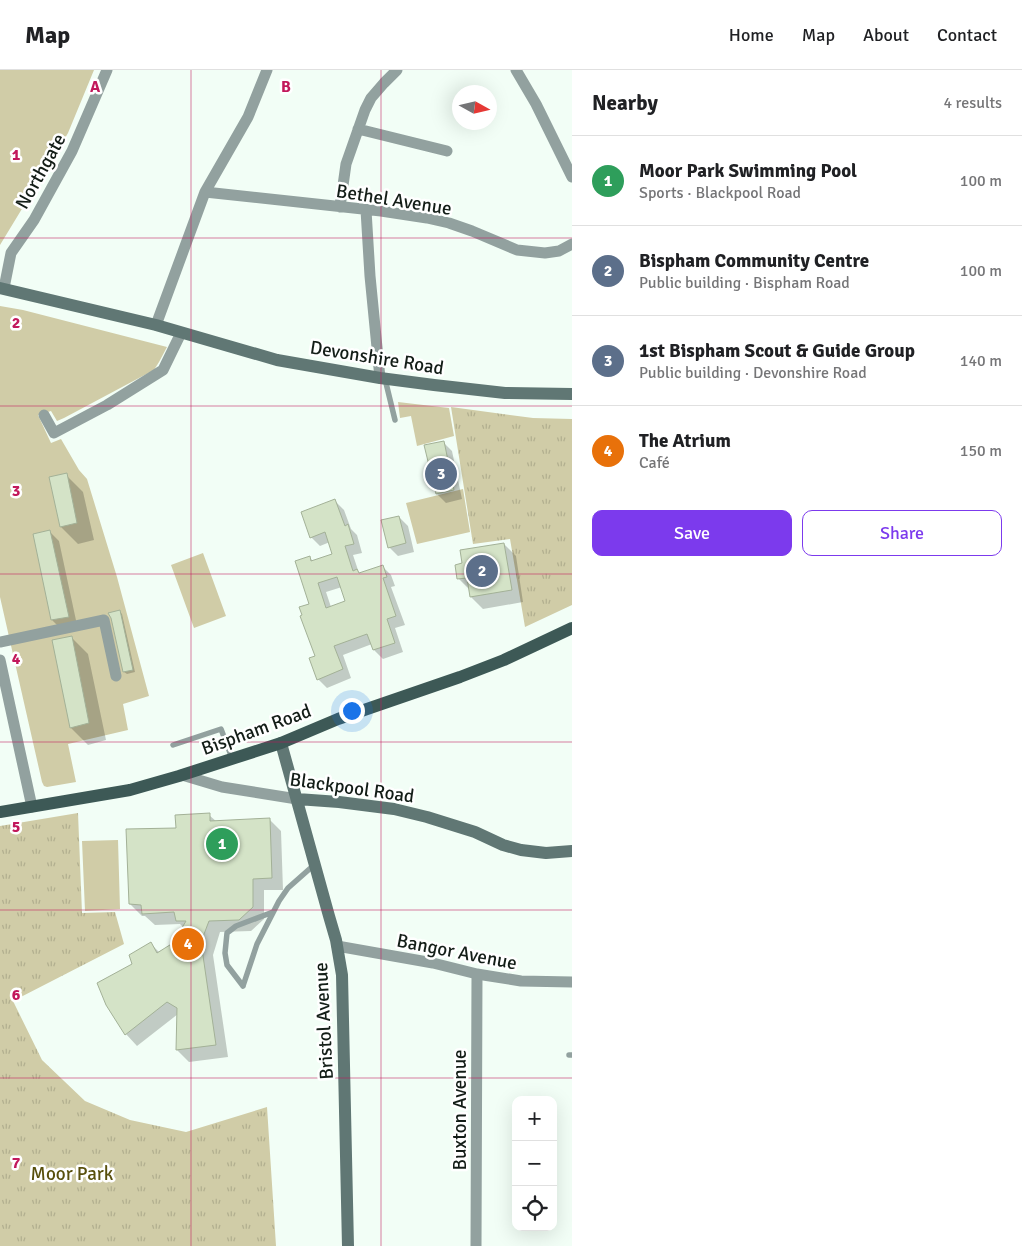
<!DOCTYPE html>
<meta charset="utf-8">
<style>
body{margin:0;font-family:Signika,sans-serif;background:#f2f2f2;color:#202124}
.controls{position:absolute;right:15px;bottom:15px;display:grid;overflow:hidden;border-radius:10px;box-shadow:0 5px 20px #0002}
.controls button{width:45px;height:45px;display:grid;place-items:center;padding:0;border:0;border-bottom:1px solid #e0e0e0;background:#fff;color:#202124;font:25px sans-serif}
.compass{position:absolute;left:452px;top:15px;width:45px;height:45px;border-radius:50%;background:#fff;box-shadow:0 5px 20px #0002;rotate:98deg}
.you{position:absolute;left:351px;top:640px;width:18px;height:18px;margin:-12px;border:4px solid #fff;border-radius:50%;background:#1a73e8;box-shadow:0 0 0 8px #1a73e833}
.badge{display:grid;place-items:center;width:32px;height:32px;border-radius:50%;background:#7c3aed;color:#fff;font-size:16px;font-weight:700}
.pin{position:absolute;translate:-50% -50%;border:2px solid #fff;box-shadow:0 1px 5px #0006}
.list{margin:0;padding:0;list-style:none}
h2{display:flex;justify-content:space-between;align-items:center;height:65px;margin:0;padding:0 20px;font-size:21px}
h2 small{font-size:16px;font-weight:400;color:#757577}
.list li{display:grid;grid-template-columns:32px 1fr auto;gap:15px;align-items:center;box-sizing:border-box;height:90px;padding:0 20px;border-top:1px solid #e0e0e0}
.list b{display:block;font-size:19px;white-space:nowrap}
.list p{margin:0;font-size:16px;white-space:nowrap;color:#757577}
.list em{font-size:16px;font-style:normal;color:#757577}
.actions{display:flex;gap:10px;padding:15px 20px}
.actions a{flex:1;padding:11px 0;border:1px solid #7c3aed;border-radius:10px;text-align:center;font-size:18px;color:#7c3aed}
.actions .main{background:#7c3aed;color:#fff}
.icon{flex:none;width:28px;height:28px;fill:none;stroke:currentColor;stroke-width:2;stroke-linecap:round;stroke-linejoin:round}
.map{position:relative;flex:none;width:572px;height:1176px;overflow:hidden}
header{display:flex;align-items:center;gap:30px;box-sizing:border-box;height:70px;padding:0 25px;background:#fff;border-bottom:1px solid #e0e0e0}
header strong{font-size:24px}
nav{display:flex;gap:28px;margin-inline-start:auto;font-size:18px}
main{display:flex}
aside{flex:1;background:#fff}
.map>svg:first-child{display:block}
</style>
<header>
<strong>Map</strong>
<nav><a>Home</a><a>Map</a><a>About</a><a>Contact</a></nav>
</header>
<main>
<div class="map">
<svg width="572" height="1176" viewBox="0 0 572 1176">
<defs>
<pattern id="park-tufts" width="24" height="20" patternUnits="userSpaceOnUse" patternTransform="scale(1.25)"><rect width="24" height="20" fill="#d0cca7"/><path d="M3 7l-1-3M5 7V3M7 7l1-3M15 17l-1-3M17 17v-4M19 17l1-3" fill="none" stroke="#b2af8f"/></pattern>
</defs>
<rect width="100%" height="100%" fill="#f2fef6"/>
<path fill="#d0cca7" d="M 0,0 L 94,0 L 68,63 L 0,175 Z
M 0,236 L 23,240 L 167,277 L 159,292 L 154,300 L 64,348 L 57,351 L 51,341 L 38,345 L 51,373 L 61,369 L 79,400 L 87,409 L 117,507 L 149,626 L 123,634 L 128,660 L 68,674 L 76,712 L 47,717 L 44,716 L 42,712 L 0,527 Z
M 398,332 L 449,338 L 454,366 L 417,376 L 411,346 L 400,348 Z
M 463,419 L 470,462 L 417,474 L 406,433 Z
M 203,483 L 226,546 L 194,558 L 171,495 Z
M 118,770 L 120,839 L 85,841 L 82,771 Z"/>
<path fill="url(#park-tufts)" d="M 451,337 L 533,348 L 572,349 L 572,535 L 525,557 L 510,469 L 473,474 Z
M 78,743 L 82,843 L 115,842 L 124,874 L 13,931 L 42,990 L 85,1031 L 130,1050 L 186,1062 L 267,1037 L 276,1176 L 0,1176 L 0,756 Z"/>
<path fill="#0003" fill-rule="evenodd" d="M 443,372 L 452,381 L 462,429 L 446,433 L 437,424 L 426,376 Z
M 66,405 L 83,422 L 94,470 L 78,474 L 61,457 Z
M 335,431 L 344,440 L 351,459 L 357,465 L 362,483 L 353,485 L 359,503 L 361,504 L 382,496 L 391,505 L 395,516 L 391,517 L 405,555 L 395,558 L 403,582 L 383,589 L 374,580 L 372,574 L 343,585 L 351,608 L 327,618 L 318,609 L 317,586 L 310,535 L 309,487 L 314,492 L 334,485 L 330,472 L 320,476 L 311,467 ZM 342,517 L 347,531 L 331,537 L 326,522 Z
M 399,447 L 408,456 L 414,482 L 398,486 L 389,477 Z
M 50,462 L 59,471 L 77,555 L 61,559 L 52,550 L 34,465 Z
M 504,474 L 516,486 L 523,532 L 483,539 L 471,527 L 470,520 L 458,508 Z
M 119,541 L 122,544 L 135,602 L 127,604 L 124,602 Z
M 71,567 L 88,584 L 106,670 L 88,675 L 71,658 Z
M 209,745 L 217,752 L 269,749 L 281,761 L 283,820 L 264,820 L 264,849 L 251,861 L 220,862 L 213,885 L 228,987 L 189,992 L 177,980 L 178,944 L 137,976 L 126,964 L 134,895 L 151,874 L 160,883 L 174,874 L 184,858 L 180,854 L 155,855 L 145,846 L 142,846 L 130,834 L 177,759 Z"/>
<path fill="#d4e3c7" stroke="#a3b197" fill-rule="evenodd" d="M 444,371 L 454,420 L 436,424 L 424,375 Z
M 67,403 L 77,453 L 60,457 L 49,407 Z
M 335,429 L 345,456 L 348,454 L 354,474 L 345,476 L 353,501 L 357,499 L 359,503 L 383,495 L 387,507 L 383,508 L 396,546 L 387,549 L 395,573 L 373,580 L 367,564 L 334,576 L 343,599 L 317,610 L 309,588 L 315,586 L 300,546 L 302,545 L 299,537 L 309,534 L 295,491 L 310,486 L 311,491 L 332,484 L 325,462 L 310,468 L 301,442 ZM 337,507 L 345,531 L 326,538 L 318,513 Z
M 399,446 L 406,473 L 388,478 L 381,450 Z
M 50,460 L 69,547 L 51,550 L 33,464 Z
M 504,473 L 512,520 L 470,527 L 467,508 L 457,509 L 455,495 L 462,493 L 460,480 Z
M 120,540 L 133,600 L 123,602 L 111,548 L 108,543 Z
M 72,566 L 89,653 L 70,658 L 52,570 Z
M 210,743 L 210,751 L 270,748 L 272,808 L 253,809 L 253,837 L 239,850 L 209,851 L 201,872 L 216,975 L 176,980 L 177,938 L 167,932 L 125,965 L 106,935 L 97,913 L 132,894 L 129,885 L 151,872 L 157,883 L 173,873 L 186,851 L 176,851 L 174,842 L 142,844 L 141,835 L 129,834 L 126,759 L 176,758 L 175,745 Z"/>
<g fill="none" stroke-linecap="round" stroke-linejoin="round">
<path stroke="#92a19f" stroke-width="5.5" d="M 385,309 L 395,350
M 173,675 L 221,659 L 232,688
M 243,916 L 257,874 L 279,831 L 288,818 L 314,795
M 243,916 L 227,895 L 225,883 L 227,863 L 236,856 L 273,842
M 569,985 L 572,985"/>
<path stroke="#92a19f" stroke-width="11" d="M 516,0 L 536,34 L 572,107
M 358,59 L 447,81
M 205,122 L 381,141 L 427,148 L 449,153 L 472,161 L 517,180 L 545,183 L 559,181 L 572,174
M 340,137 L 346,94 L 365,40 L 371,28 L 384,13 L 397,0
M 366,140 L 370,206 L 380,308
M 4,218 L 11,183 L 34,150 L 72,81 L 107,0
M 156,255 L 205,122 L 248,47 L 267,0
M 44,345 L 54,363 L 107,335 L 163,300 L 181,263
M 0,572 L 104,550 L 116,606
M 0,590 L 32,737
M 182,705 L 222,717 L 297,729
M 337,876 L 433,893 L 477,904 L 521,911 L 572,912
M 476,1176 L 477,904"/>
<path stroke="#607774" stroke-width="12" d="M 0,218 L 156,255 L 277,290 L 380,308 L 434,315 L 505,323 L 572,324
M 281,673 L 329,846 L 336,870 L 342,905 L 348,1176
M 297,729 L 339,732 L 394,739 L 427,747 L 475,762 L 503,775 L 521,780 L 546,783 L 572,781"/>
<path stroke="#3d5956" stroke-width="12" d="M 0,742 L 130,720 L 179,706 L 281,673 L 338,649 L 460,607 L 504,590 L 572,558"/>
</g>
<path fill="none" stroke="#c2185b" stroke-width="1" stroke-opacity="0.55" d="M 191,0 L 191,1176M 381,0 L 381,1176M 0,168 L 572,168M 0,336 L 572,336M 0,504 L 572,504M 0,672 L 572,672M 0,840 L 572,840M 0,1008 L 572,1008"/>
<g text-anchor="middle" stroke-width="5" stroke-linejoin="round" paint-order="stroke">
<g font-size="19" fill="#131d17" stroke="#fff">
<text transform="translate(40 101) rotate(-61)" y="7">Northgate</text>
<text transform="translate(394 129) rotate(9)" y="7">Bethel Avenue</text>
<text transform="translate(377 287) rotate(9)" y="7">Devonshire Road</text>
<text transform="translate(256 659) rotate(-20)" y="7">Bispham Road</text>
<text transform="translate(352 717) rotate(8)" y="7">Blackpool Road</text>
<text transform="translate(457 881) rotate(11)" y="7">Bangor Avenue</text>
<text transform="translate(323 951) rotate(-93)" y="7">Bristol Avenue</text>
<text transform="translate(459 1040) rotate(-90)" y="7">Buxton Avenue</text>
</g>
<g font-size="19" fill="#584f0c" stroke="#fff">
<text x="72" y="1110">Moor Park</text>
</g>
</g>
<g font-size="16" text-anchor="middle" font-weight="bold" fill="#c2185b" stroke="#fff" stroke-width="5" stroke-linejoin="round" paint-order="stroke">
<text x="95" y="22">A</text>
<text x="286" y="22">B</text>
<text x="16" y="90">1</text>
<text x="16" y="258">2</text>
<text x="16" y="426">3</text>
<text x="16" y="594">4</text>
<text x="16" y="762">5</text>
<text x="16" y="930">6</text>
<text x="16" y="1098">7</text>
</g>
</svg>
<div class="controls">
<button>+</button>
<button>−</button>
<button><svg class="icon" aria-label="locate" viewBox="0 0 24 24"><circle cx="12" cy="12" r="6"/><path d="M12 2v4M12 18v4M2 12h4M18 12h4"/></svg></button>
</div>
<svg class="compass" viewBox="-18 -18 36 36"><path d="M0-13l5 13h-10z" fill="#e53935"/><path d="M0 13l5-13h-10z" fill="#757577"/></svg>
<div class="you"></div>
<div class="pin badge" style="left:222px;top:774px;background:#2e9e5b">1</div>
<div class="pin badge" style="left:482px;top:501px;background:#5c6f8a">2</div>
<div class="pin badge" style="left:441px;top:404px;background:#5c6f8a">3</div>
<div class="pin badge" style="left:188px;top:874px;background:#e8710a">4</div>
</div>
<aside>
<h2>Nearby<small>4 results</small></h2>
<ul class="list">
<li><span class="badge" style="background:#2e9e5b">1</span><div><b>Moor Park Swimming Pool</b><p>Sports · Blackpool Road</p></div><em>100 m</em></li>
<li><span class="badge" style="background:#5c6f8a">2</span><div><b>Bispham Community Centre</b><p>Public building · Bispham Road</p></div><em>100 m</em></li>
<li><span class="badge" style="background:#5c6f8a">3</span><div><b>1st Bispham Scout &amp; Guide Group</b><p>Public building · Devonshire Road</p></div><em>140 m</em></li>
<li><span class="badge" style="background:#e8710a">4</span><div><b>The Atrium</b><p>Café</p></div><em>150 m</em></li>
</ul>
<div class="actions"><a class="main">Save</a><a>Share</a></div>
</aside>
</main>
